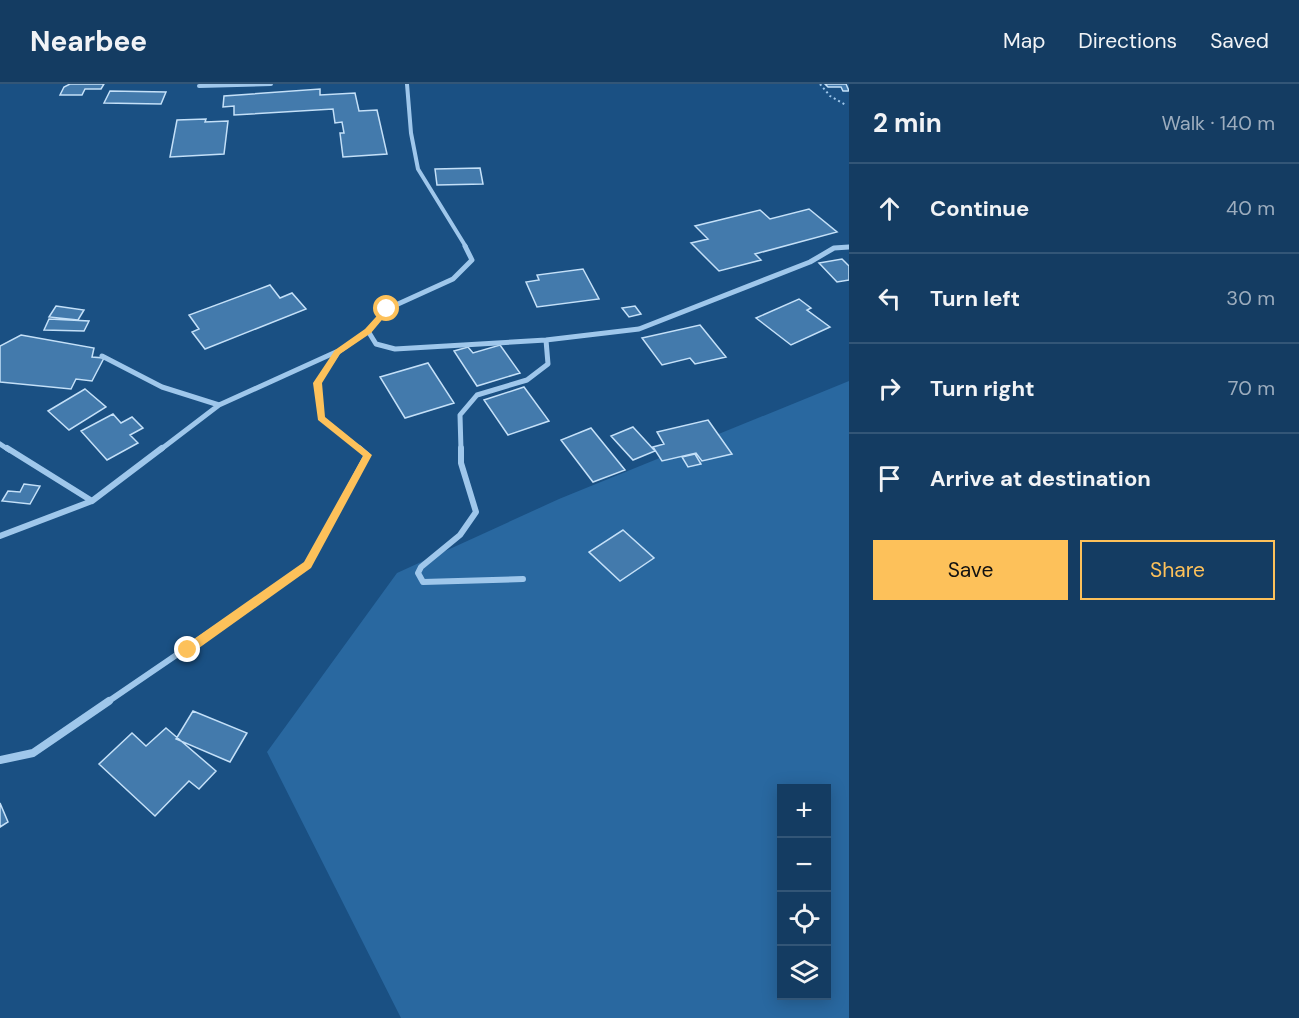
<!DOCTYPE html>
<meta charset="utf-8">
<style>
body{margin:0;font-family:"DM Sans",sans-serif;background:#1d4368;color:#f1f3f6}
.controls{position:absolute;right:18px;bottom:18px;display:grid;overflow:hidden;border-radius:0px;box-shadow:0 3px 15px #0003}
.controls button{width:54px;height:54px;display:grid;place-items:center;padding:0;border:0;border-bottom:2px solid #335677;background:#143c62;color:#f1f3f6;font:30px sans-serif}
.stop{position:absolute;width:18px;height:18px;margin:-14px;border:4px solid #fdc15a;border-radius:50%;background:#fff}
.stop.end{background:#fdc15a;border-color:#fff;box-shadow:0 2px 6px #0008}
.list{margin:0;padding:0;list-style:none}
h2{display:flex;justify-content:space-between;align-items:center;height:78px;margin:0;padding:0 24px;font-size:26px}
h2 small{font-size:20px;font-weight:400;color:#9dadbe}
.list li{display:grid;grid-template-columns:39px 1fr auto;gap:18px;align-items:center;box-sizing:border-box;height:90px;padding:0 24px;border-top:2px solid #335677}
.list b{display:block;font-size:22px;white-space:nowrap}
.list em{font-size:20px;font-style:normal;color:#9dadbe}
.actions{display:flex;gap:12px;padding:18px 24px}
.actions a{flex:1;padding:14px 0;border:2px solid #fdc15a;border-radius:0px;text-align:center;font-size:21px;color:#fdc15a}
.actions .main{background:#fdc15a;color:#111}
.icon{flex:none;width:33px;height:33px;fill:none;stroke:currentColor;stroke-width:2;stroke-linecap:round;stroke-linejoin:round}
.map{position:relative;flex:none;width:849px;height:934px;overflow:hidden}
header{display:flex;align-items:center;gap:36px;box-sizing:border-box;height:84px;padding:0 30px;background:#143c62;border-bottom:2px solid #335677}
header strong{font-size:28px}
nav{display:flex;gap:33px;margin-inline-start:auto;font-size:21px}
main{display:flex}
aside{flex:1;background:#143c62}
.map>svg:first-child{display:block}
</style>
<header>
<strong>Nearbee</strong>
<nav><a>Map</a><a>Directions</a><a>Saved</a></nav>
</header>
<main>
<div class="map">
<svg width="849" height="934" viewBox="0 0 849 934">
<rect width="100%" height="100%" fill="#1a5083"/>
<path fill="#2968a0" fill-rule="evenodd" d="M 849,297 L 849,934 L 401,934 L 267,668 L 397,489 L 559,415 ZM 782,704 L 826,704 L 826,912 L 782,912 Z"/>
<path fill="#437aac" stroke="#c4e0f8" stroke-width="1.5" d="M 70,0 L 104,0 L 101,5 L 85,5 L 82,11 L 60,11 L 64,3 Z
M 825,0 L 846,0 L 849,7 L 843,7 L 841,3 L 828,3 Z
M 320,5 L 320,11 L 355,9 L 359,27 L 377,26 L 387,70 L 343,73 L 340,49 L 344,49 L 342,38 L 335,39 L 333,25 L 234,31 L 234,22 L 223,23 L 224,12 Z
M 110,7 L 166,8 L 161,20 L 104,19 Z
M 206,35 L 205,38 L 228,37 L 224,70 L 170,73 L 177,36 Z
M 480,84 L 483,100 L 437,101 L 435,85 Z
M 809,125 L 837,148 L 755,170 L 761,176 L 719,187 L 691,159 L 708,155 L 695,142 L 760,126 L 770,135 Z
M 842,175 L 849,182 L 849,196 L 837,198 L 819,179 Z
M 583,185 L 599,215 L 537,223 L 526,198 L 539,196 L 537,191 Z
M 270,201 L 280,214 L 292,209 L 306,225 L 205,265 L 192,248 L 199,245 L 189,231 Z
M 799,215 L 811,224 L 807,226 L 830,243 L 791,261 L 756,234 Z
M 56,222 L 84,226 L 78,236 L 49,233 Z
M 635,222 L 641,230 L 629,233 L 622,224 Z
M 49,235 L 89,237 L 84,247 L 44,246 Z
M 700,241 L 726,273 L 695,280 L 690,274 L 662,281 L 642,254 Z
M 21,251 L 94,264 L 92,273 L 104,274 L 92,297 L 76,295 L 71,305 L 0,298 L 0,262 Z
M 500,261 L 520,289 L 477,302 L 454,267 L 468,263 L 473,269 Z
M 428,279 L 454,319 L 405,334 L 380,293 Z
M 524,303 L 549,337 L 508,351 L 484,316 Z
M 85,305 L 106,323 L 69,346 L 48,327 Z
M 113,330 L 121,339 L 132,333 L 143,344 L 130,351 L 138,359 L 107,376 L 81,347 Z
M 708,336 L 732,370 L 702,377 L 696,369 L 662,377 L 653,363 L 664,360 L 657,348 Z
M 633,343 L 655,367 L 633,376 L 611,352 Z
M 591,344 L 625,386 L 593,398 L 561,356 Z
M 695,370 L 701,380 L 688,383 L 682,373 Z
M 24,400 L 40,402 L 30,420 L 2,417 L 8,407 L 20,408 Z
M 623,446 L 654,474 L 620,497 L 589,468 Z
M 193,627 L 247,649 L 230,678 L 176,655 Z
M 166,644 L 216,687 L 199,705 L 189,697 L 155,732 L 99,680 L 132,649 L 146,662 Z
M 0,719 L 8,738 L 0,743 Z"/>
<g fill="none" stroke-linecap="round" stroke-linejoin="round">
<path stroke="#9fc7eb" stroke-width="2" stroke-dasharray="2 3" stroke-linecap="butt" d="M 820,0 L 830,12 L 846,21"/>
<path stroke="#9fc7eb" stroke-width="4" d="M 407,0 L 411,49 L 418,85 L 466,163
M 199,2 L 271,0"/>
<path stroke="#9fc7eb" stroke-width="5" d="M 465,162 L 472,176 L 453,195 L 387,225 L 368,247 L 376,260 L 395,265 L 546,256 L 639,245 L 810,178 L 834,164 L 849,163
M 102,272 L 162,303 L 219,321
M 0,360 L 9,366
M 160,366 L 219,321 L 336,268
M 361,366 L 321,334 L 317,299 L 338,268 L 368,247
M 461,366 L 460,331 L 477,311 L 527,296 L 548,280 L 546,256"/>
<path stroke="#9fc7eb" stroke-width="6" d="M 7,364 L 92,417
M 461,364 L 461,379 L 476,428 L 460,451 L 421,483 L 418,489 L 423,498 L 523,495
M 0,452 L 92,417 L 162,364
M 106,619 L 308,481 L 367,371 L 359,364"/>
<path stroke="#9fc7eb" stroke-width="8" d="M 0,676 L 33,669 L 109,617"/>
</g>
<path fill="#fdc15a" d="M 385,223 L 391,225 L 371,249 L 340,270 L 322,299 L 325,333 L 372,371 L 311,484 L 192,569 L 184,569 L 184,562 L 304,478 L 363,372 L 318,336 L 313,299 L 335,266 L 365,245 Z"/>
</svg>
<div class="controls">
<button>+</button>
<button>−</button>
<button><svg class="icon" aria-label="locate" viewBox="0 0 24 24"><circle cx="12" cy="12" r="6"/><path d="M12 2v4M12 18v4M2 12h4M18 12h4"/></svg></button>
<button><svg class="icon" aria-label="layers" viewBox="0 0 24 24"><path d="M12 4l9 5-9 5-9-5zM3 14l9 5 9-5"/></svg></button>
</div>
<div class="stop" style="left:387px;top:225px"></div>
<div class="stop end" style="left:188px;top:566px"></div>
</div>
<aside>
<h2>2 min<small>Walk · 140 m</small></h2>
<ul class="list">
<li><svg class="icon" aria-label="ahead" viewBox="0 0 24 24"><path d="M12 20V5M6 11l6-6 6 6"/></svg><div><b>Continue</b></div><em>40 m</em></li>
<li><svg class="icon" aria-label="left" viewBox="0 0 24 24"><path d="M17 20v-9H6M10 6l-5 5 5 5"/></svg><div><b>Turn left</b></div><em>30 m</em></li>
<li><svg class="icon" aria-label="right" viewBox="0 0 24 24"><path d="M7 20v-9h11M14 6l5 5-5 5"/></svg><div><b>Turn right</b></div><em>70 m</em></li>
<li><svg class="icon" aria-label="arrive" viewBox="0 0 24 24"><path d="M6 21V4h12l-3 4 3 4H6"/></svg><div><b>Arrive at destination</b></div></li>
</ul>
<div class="actions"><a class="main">Save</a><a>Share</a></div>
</aside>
</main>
